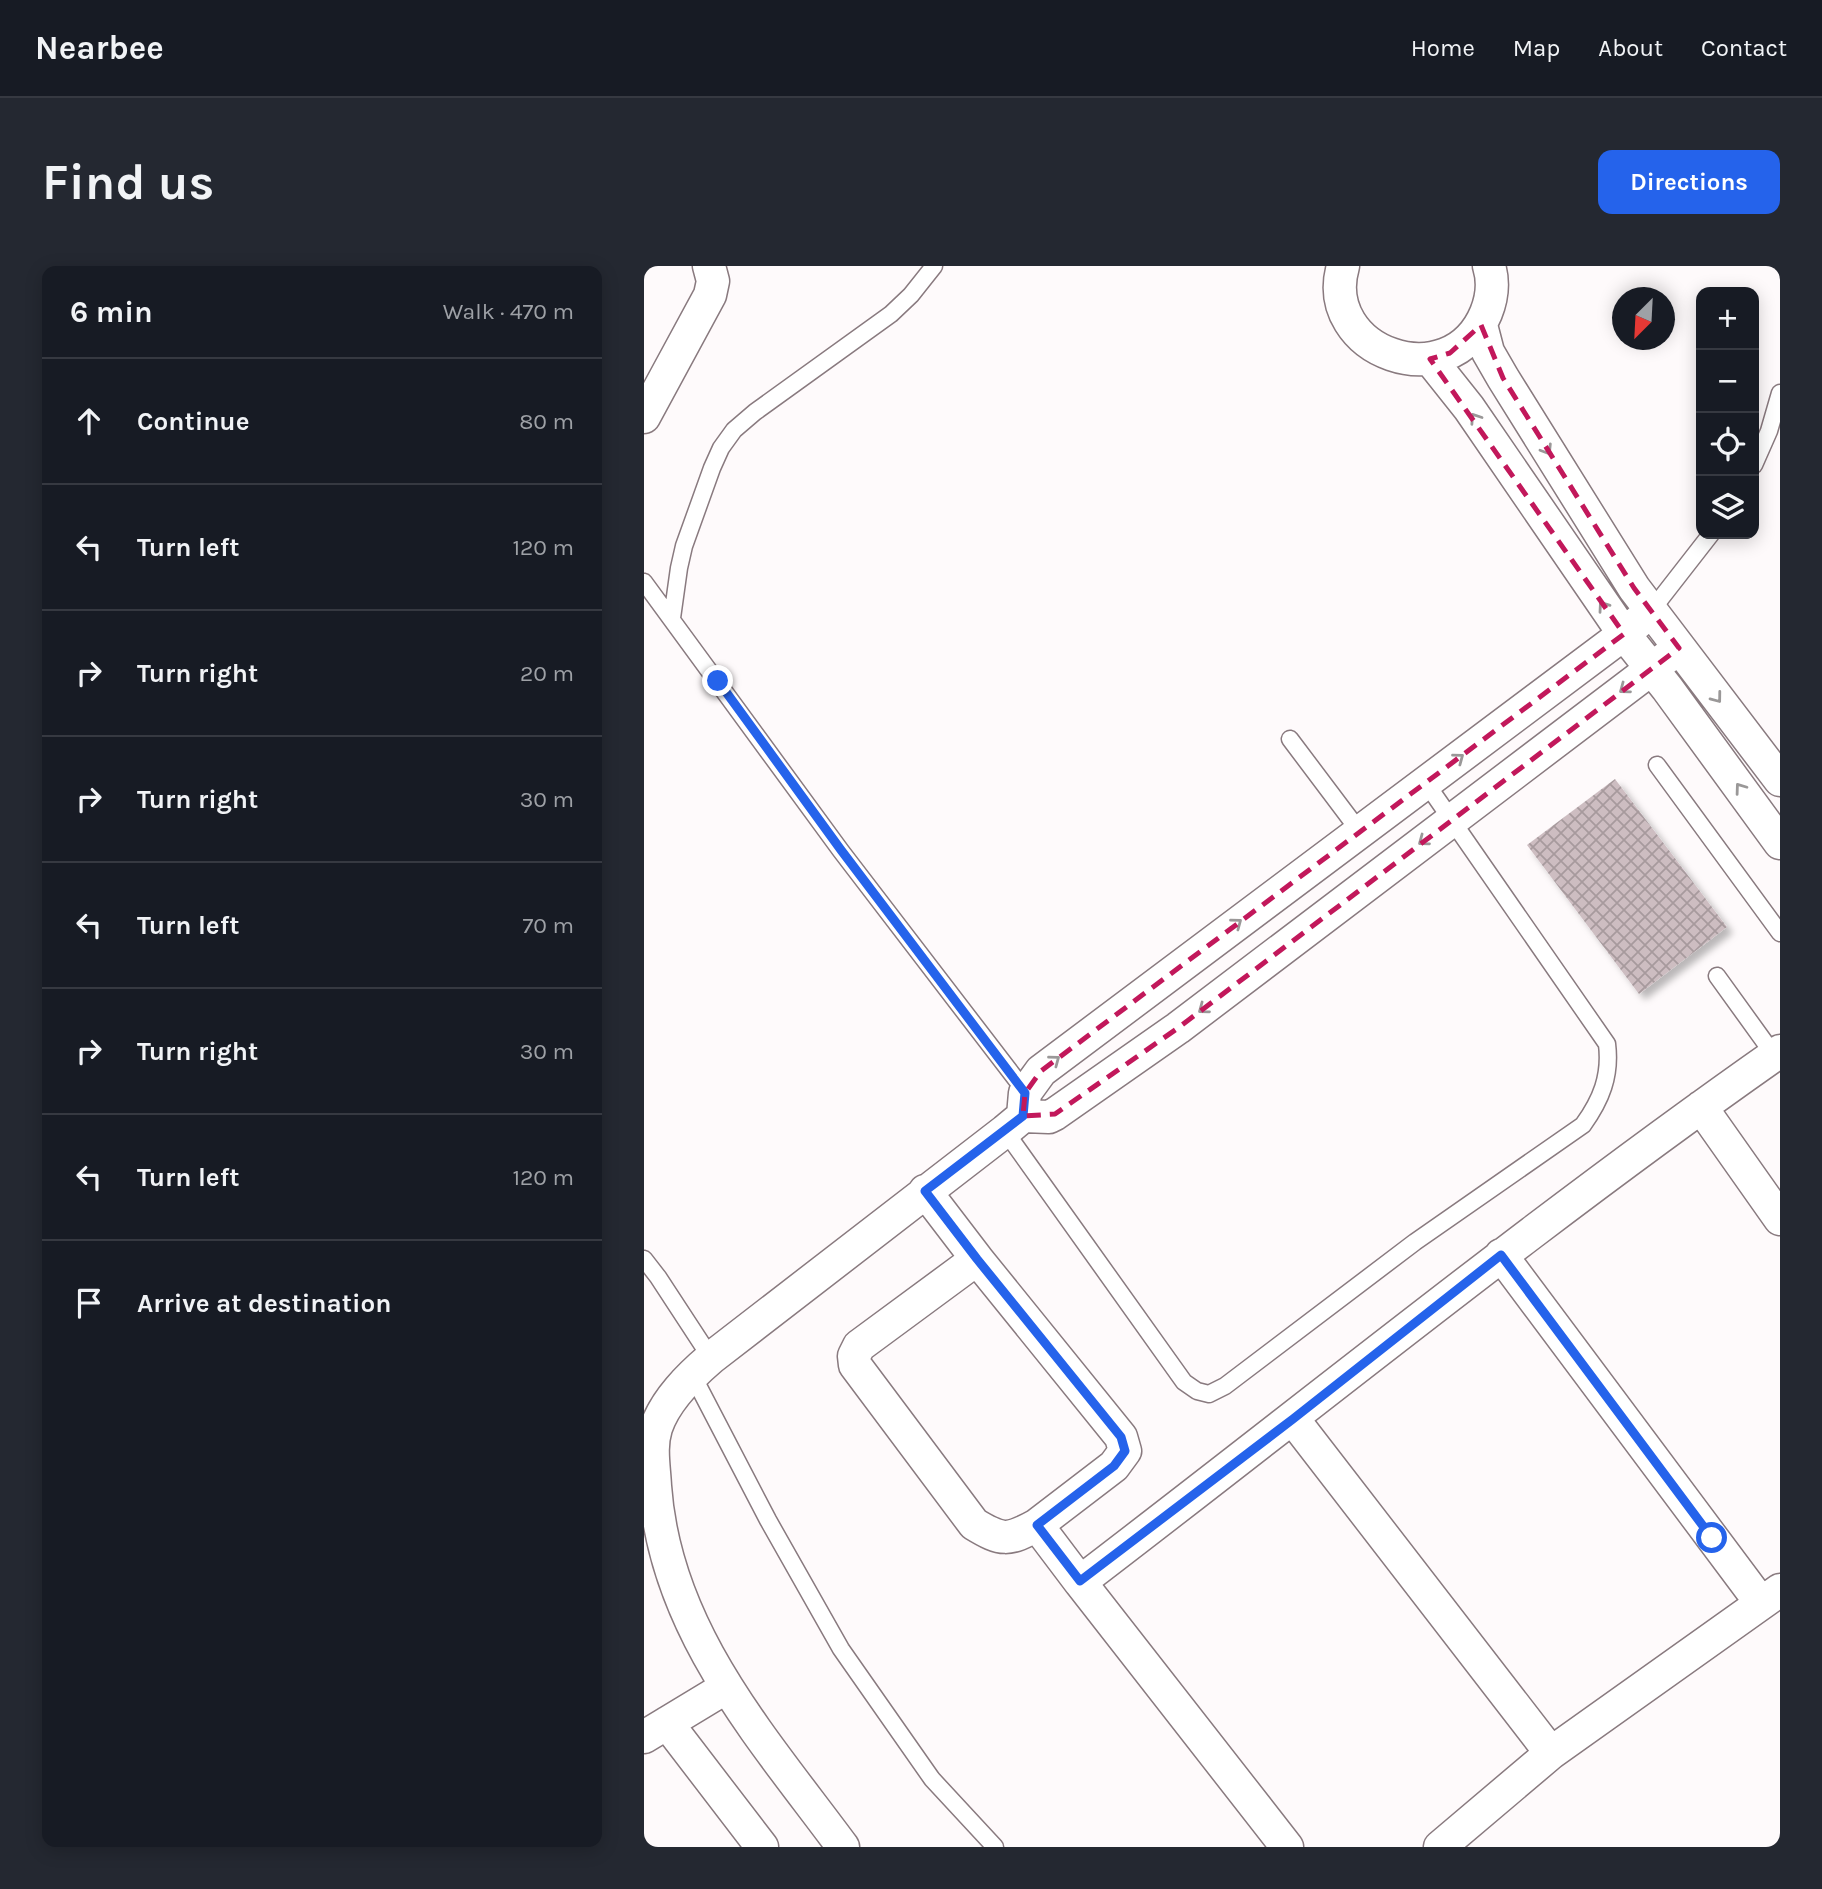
<!DOCTYPE html>
<meta charset="utf-8">
<style>
body{margin:0;font-family:Karla,sans-serif;background:#242831;color:#f1f3f6}
.controls{position:absolute;right:21px;top:21px;display:grid;overflow:hidden;border-radius:14px;box-shadow:0 4px 18px #0003}
.controls button{width:63px;height:63px;display:grid;place-items:center;padding:0;border:0;border-bottom:2px solid #363941;background:#171b24;color:#f1f3f6;font:35px sans-serif}
.compass{position:absolute;left:968px;top:21px;width:63px;height:63px;border-radius:50%;background:#171b24;box-shadow:0 4px 18px #0003;rotate:204deg}
.stop{position:absolute;width:21px;height:21px;margin:-16px;border:5px solid #2563eb;border-radius:50%;background:#fff}
.stop.end{background:#2563eb;border-color:#fff;box-shadow:0 2px 7px #0008}
.list{margin:0;padding:0;list-style:none}
h2{display:flex;justify-content:space-between;align-items:center;height:91px;margin:0;padding:0 28px;font-size:30px}
h2 small{font-size:23px;font-weight:400;color:#9ea1a6}
.list li{display:grid;grid-template-columns:46px 1fr auto;gap:21px;align-items:center;box-sizing:border-box;height:126px;padding:0 28px;border-top:2px solid #363941}
.list b{display:block;font-size:26px;white-space:nowrap}
.list em{font-size:23px;font-style:normal;color:#9ea1a6}
.icon{flex:none;width:38px;height:38px;fill:none;stroke:currentColor;stroke-width:2;stroke-linecap:round;stroke-linejoin:round}
.map{position:relative;flex:none;width:1136px;height:1581px;overflow:hidden;border-radius:14px}
header{display:flex;align-items:center;gap:42px;box-sizing:border-box;height:98px;padding:0 35px;background:#171b24;border-bottom:2px solid #363941}
header strong{font-size:33px}
nav{display:flex;gap:38px;margin-inline-start:auto;font-size:24px}
.intro{display:flex;align-items:center;justify-content:space-between;box-sizing:border-box;height:168px;padding:0 42px}
h1{margin:0;font-size:49px}
.button{padding:18px 32px;border-radius:14px;background:#2563eb;color:#fff;font-size:24px;font-weight:700}
main{display:flex;gap:42px;padding:0 42px}
aside{flex:1;background:#171b24;border-radius:14px;box-shadow:0 4px 18px #0003}
.map>svg:first-child{display:block}
</style>
<header>
<strong>Nearbee</strong>
<nav><a>Home</a><a>Map</a><a>About</a><a>Contact</a></nav>
</header>
<div class="intro"><h1>Find us</h1><a class="button">Directions</a></div>
<main>
<aside>
<h2>6 min<small>Walk · 470 m</small></h2>
<ul class="list">
<li><svg class="icon" aria-label="ahead" viewBox="0 0 24 24"><path d="M12 20V5M6 11l6-6 6 6"/></svg><div><b>Continue</b></div><em>80 m</em></li>
<li><svg class="icon" aria-label="left" viewBox="0 0 24 24"><path d="M17 20v-9H6M10 6l-5 5 5 5"/></svg><div><b>Turn left</b></div><em>120 m</em></li>
<li><svg class="icon" aria-label="right" viewBox="0 0 24 24"><path d="M7 20v-9h11M14 6l5 5-5 5"/></svg><div><b>Turn right</b></div><em>20 m</em></li>
<li><svg class="icon" aria-label="right" viewBox="0 0 24 24"><path d="M7 20v-9h11M14 6l5 5-5 5"/></svg><div><b>Turn right</b></div><em>30 m</em></li>
<li><svg class="icon" aria-label="left" viewBox="0 0 24 24"><path d="M17 20v-9H6M10 6l-5 5 5 5"/></svg><div><b>Turn left</b></div><em>70 m</em></li>
<li><svg class="icon" aria-label="right" viewBox="0 0 24 24"><path d="M7 20v-9h11M14 6l5 5-5 5"/></svg><div><b>Turn right</b></div><em>30 m</em></li>
<li><svg class="icon" aria-label="left" viewBox="0 0 24 24"><path d="M17 20v-9H6M10 6l-5 5 5 5"/></svg><div><b>Turn left</b></div><em>120 m</em></li>
<li><svg class="icon" aria-label="arrive" viewBox="0 0 24 24"><path d="M6 21V4h12l-3 4 3 4H6"/></svg><div><b>Arrive at destination</b></div></li>
</ul>
</aside>
<div class="map">
<svg width="1136" height="1581" viewBox="0 0 1136 1581">
<defs>
<pattern id="building-cross-hatch" width="8" height="8" patternUnits="userSpaceOnUse" patternTransform="scale(1.75)"><rect width="8" height="8" fill="#cdbdc1"/><path d="M0 0l8 8M0 8l8-8" fill="none" stroke="#a79a9d"/></pattern>
<filter id="shadow"><feDropShadow dx="6" dy="6" stdDeviation="3.5" flood-color="#0004"/></filter>
</defs>
<rect width="100%" height="100%" fill="#fefafb"/>
<path fill="url(#building-cross-hatch)" filter="url(#shadow)" d="M 971,513 L 1083,661 L 995,728 L 883,579 Z"/>
<g fill="none" stroke-linecap="round" stroke-linejoin="round">
<defs>
<path id="lane" d="M 1110,199 L 1125,165 L 1136,127
M 0,316 L 197,585 L 384,829
M 1007,345 L 1067,268
M 28,352 L 35,302 L 40,280 L 68,202 L 77,182 L 90,164 L 111,146 L 247,48 L 267,29 L 290,0
M 646,473 L 716,566
M 1013,499 L 1136,667
M 1073,710 L 1130,789
M 361,865 L 540,1116 L 553,1125 L 565,1128 L 581,1120 L 771,976 L 939,859 C 957,834 967,810 963,778 L 782,517
M 0,993 L 14,1011 L 67,1092
M 48,1108 L 124,1254 L 197,1383 L 288,1513 L 351,1581"/>
<path id="street" d="M 699,0 C 674,86 806,134 842,47 C 848,32 850,16 845,0
M 837,59 L 844,86 L 859,112 L 990,322 L 1136,514
M 786,93 L 825,142 L 980,368 L 1023,422 L 1136,577
M 0,151 L 66,29 L 69,15 L 65,0
M 1057,841 L 1136,953
M 379,850 L 405,851 L 411,848 L 534,762 L 1035,382
M 281,925 L 333,993 L 215,1080 L 210,1090 L 211,1099 L 330,1258 C 358,1275 364,1275 393,1259 L 436,1316
M 857,989 L 1117,1337
M 333,993 L 477,1171 L 481,1185 L 470,1200 L 393,1259
M 649,1153 L 907,1487
M 23,1457 L 118,1581
M 0,1471 L 81,1422
M 199,1581 C 117,1470 21,1364 11,1220 C 10,1200 6,1181 12,1162 C 21,1134 46,1110 67,1092 L 361,865 L 379,850 L 381,827 L 397,805 L 980,368 L 1007,345
M 643,1581 L 436,1316 C 669,1138 896,953 1136,785
M 796,1581 L 907,1487 L 1136,1324"/>
</defs>
<use href="#lane" stroke="#897a7f" stroke-width="19"/>
<use href="#street" stroke="#897a7f" stroke-width="35"/>
<use href="#lane" stroke="#fff" stroke-width="16"/>
<use href="#street" stroke="#fff" stroke-width="32"/>
</g>
<defs><path id="oneway-chevron" d="M-2-3.5L2.5 0L-2 3.5" fill="none" stroke-width="1.6" stroke-linecap="round" stroke-linejoin="round" transform="scale(1.75)"/></defs>
<g stroke="#9a9898">
<use href="#oneway-chevron" transform="translate(831 152) rotate(-124)"/>
<use href="#oneway-chevron" transform="translate(903 184) rotate(58)"/>
<use href="#oneway-chevron" transform="translate(959 340) rotate(-125)"/>
<use href="#oneway-chevron" transform="translate(980 423) rotate(143)"/>
<use href="#oneway-chevron" transform="translate(1073 432) rotate(53)"/>
<use href="#oneway-chevron" transform="translate(815 492) rotate(-37)"/>
<use href="#oneway-chevron" transform="translate(1096 522) rotate(-126)"/>
<use href="#oneway-chevron" transform="translate(779 575) rotate(143)"/>
<use href="#oneway-chevron" transform="translate(593 657) rotate(-37)"/>
<use href="#oneway-chevron" transform="translate(559 743) rotate(143)"/>
<use href="#oneway-chevron" transform="translate(411 794) rotate(-37)"/>
</g>
<g fill="none" stroke-linecap="round" stroke-linejoin="round">
<path stroke="#2563eb" stroke-width="9" d="M 74,415 L 197,584 L 381,827 L 379,850 L 281,925 L 333,993 L 477,1171 L 481,1185 L 470,1200 L 393,1259 L 436,1315 L 649,1153 L 857,989 L 1068,1272"/>
</g>
<path fill="none" stroke="#c2185b" stroke-width="5" stroke-dasharray="14 9" stroke-linejoin="round" d="M 837,59 L 859,112 L 990,322 L 1035,382 L 534,762 L 411,848 L 379,850 L 381,827 L 397,805 L 980,368 L 786,93 L 806,87 Z"/>
</svg>
<div class="controls">
<button>+</button>
<button>−</button>
<button><svg class="icon" aria-label="locate" viewBox="0 0 24 24"><circle cx="12" cy="12" r="6"/><path d="M12 2v4M12 18v4M2 12h4M18 12h4"/></svg></button>
<button><svg class="icon" aria-label="layers" viewBox="0 0 24 24"><path d="M12 4l9 5-9 5-9-5zM3 14l9 5 9-5"/></svg></button>
</div>
<svg class="compass" viewBox="-18 -18 36 36"><path d="M0-13l5 13h-10z" fill="#e53935"/><path d="M0 13l5-13h-10z" fill="#9ea1a6"/></svg>
<div class="stop" style="left:1068px;top:1272px"></div>
<div class="stop end" style="left:74px;top:415px"></div>
</div>
</main>
